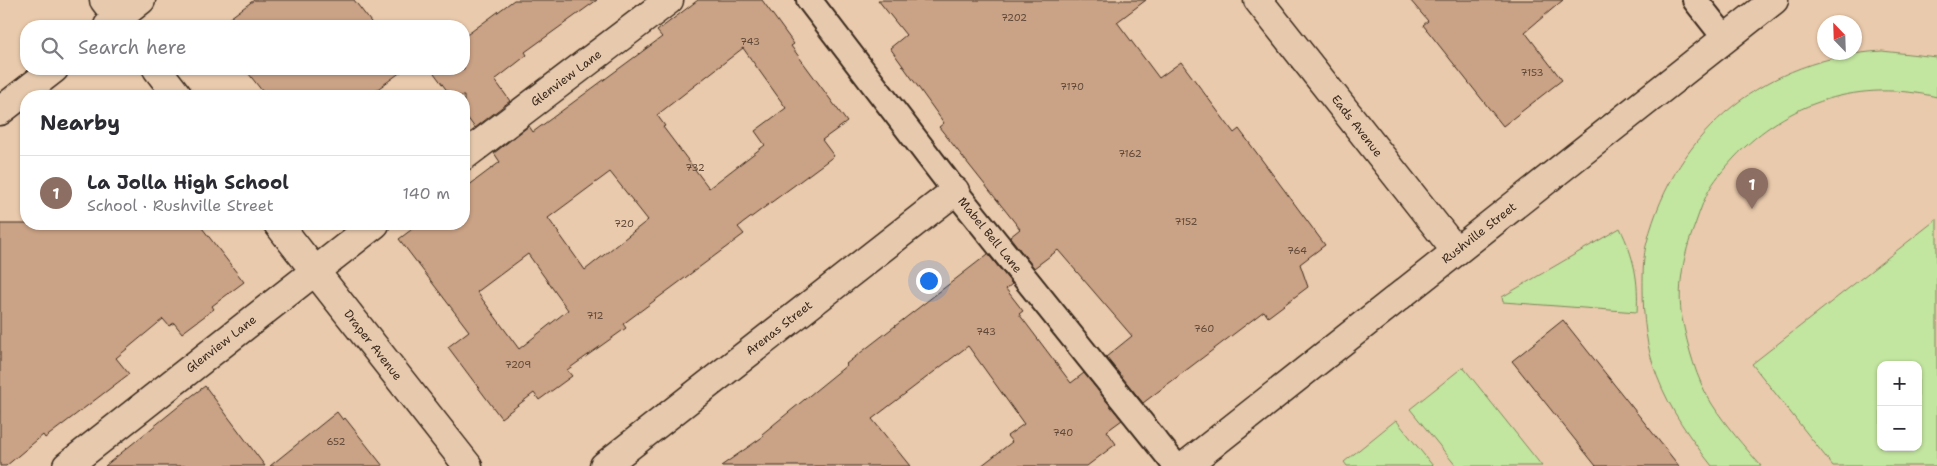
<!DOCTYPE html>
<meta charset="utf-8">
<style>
body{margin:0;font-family:"Shantell Sans",sans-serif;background:#f2f2f3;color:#2b2b33}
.controls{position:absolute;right:15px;bottom:15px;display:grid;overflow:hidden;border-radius:10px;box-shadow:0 1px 4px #0004}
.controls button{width:45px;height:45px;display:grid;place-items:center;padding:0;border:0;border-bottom:1px solid #e1e1e2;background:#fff;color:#2b2b33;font:25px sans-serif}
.compass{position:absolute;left:1817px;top:15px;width:45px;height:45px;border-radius:50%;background:#fff;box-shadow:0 1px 4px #0004;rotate:337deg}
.you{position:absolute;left:928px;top:280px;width:18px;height:18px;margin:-12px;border:4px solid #fff;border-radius:50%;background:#1a73e8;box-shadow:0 0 0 8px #1a73e833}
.badge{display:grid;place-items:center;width:32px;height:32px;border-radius:50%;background:#c8321e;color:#fff;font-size:16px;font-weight:700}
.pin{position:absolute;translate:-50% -41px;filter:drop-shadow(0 1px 2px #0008)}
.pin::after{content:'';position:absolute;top:26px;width:18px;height:15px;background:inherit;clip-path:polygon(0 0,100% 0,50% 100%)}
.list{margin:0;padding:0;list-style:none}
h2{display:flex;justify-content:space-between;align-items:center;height:65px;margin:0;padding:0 20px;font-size:21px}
h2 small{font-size:16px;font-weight:400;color:#7c7c81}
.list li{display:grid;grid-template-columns:32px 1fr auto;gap:15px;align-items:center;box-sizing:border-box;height:75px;padding:0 20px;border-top:1px solid #e1e1e2}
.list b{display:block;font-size:19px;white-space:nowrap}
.list p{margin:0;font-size:16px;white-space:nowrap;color:#7c7c81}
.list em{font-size:16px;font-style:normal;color:#7c7c81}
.icon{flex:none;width:28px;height:28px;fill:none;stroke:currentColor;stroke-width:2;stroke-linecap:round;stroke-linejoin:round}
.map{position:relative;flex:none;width:1937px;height:466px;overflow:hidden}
.search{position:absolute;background:#fff;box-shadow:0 1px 4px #0004;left:20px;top:20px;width:450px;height:55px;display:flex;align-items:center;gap:12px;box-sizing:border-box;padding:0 18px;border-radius:20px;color:#7c7c81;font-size:19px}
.panel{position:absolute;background:#fff;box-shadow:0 1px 4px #0004;left:20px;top:90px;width:450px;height:140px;border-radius:20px}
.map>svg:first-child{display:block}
</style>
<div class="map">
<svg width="1937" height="466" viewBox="0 0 1937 466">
<rect width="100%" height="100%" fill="#eacaac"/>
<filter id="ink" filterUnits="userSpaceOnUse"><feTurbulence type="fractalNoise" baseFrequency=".02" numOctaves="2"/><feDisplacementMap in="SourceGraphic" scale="10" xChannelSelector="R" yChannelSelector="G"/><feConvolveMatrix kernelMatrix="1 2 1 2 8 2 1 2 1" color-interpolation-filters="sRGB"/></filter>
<g filter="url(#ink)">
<path fill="#c2e59f" stroke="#7e885e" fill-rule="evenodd" d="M 1882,51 L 1937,57 L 1937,97 C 1861,79 1787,101 1734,158 C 1725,168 1713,181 1707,194 C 1701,206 1697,220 1692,233 C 1683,258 1677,291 1682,318 C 1688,347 1696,379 1712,404 C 1726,426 1744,446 1761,466 L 1712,466 C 1690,438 1670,410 1657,376 C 1646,348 1643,316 1643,287 C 1643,273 1643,255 1647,242 C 1676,129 1767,58 1882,51 Z
M 1937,219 L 1937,466 L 1833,466 L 1752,364 ZM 1881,365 L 1918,365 L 1918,447 L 1881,447 Z
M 1620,228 C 1634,257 1639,280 1637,312 L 1503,302 L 1502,297 Z
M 1463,367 L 1542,466 L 1456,466 L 1410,409 Z
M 1396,420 L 1433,466 L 1347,466 L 1344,462 Z"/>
<path fill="#caa285" stroke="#3b2a1e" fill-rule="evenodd" d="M 254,0 L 354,0 L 374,26 L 219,26 Z
M 514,0 L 597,0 L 525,52 L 527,55 L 495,80 L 510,101 L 475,128 L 464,113 L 464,96 L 451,96 L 431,69 L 464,69 L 464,37 Z
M 698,0 L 762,0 L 794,44 L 791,46 L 847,122 L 822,140 L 834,156 L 738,227 L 744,234 L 623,324 L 626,328 L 567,370 L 572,376 L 539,400 L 534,393 L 501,418 L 448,347 L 469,331 L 399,239 L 419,224 L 464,224 L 464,189 L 500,162 L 494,153 L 529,126 L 533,132 L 662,37 L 657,31 ZM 743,48 L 786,108 L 755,131 L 765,145 L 709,188 L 663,127 L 665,126 L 657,115 ZM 610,172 L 648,220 L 585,270 L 548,218 ZM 528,254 L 568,310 L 519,349 L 477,292 Z
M 878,0 L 1146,0 L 1117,22 L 1159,78 L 1181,62 L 1234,133 L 1239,129 L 1325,245 L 1300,264 L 1308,287 L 1268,317 L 1264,311 L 1143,403 L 1106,357 L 1132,336 L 1058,250 L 1034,268 L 1010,237 L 1020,229 L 939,127 L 944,123 L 890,48 L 906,35 Z
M 1410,0 L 1563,0 L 1525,32 L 1562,80 L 1503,126 L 1423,25 L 1428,21 Z
M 245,69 L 405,69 L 368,96 L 266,96 Z
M 0,224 L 199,224 L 244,282 L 212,306 L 214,309 L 182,333 L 174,323 L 169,326 L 163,319 L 116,358 L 129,374 L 45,438 L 43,435 L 6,466 L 0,466 Z
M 988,254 L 1012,284 L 1006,289 L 1023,311 L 1019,314 L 1071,383 L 1084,373 L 1122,420 L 1107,431 L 1116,444 L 1087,466 L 981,466 L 1012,442 L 1007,436 L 1024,424 L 968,346 L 872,419 L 910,466 L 721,466 L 764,436 L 762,434 L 847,365 L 846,364 Z
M 1563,320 L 1679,466 L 1596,466 L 1512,361 Z
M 205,386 L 265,466 L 105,466 L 189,398 Z
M 337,412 L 343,420 L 345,418 L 383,466 L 270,466 Z"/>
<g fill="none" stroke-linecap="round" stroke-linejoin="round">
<defs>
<path id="service" d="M 809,0 L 955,191 L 1176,466
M 1695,0 L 1725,38"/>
<path id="minor" d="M 104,0 L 124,26
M 1258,0 L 1456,251
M 108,26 L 141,0
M 157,69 L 178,96
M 0,111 L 54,69
M 464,156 L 669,0
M 278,224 L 468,466
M 67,466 L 375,224
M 604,466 L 955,191
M 1185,466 L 1774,0"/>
</defs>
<use href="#service" stroke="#3b2a1e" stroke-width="28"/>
<use href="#minor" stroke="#3b2a1e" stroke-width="31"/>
<use href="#service" stroke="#e7caae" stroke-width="24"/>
<use href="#minor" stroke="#e7caae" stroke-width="28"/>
</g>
</g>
<g text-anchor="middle" stroke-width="4" stroke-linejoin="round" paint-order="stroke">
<g font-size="10" fill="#5f4838">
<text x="1014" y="21">7202</text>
<text x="750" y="45">743</text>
<text x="1532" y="76">7153</text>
<text x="1072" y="90">7170</text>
<text x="1130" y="157">7162</text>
<text x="695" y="171">732</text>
<text x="1186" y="225">7152</text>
<text x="624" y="227">720</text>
<text x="1297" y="254">764</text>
<text x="595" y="319">712</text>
<text x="1204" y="332">760</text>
<text x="986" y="335">743</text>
<text x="518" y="368">7209</text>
<text x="1063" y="436">740</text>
<text x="336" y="445">652</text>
</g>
<g font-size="12" fill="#3b2a1e" stroke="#e7caae">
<text transform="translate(566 78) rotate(-37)" y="4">Glenview Lane</text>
<text transform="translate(1357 126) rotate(52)" y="4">Eads Avenue</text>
<text transform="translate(1479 233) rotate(-38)" y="4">Rushville Street</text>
<text transform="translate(990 235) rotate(51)" y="4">Mabel Bell Lane</text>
<text transform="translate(779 328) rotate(-38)" y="4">Arenas Street</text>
<text transform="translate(221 344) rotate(-38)" y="4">Glenview Lane</text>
<text transform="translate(373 345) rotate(52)" y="4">Draper Avenue</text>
</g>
</g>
</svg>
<div class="controls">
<button>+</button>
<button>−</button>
</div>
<svg class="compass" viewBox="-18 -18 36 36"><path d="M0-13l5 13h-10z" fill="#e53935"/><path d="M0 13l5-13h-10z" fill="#7c7c81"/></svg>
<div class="you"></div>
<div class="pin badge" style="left:1752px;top:209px;background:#8d6e63">1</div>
<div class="search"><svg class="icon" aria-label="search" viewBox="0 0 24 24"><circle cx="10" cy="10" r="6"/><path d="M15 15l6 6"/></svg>Search here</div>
<section class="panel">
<h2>Nearby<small></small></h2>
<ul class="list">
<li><span class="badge" style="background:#8d6e63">1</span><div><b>La Jolla High School</b><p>School · Rushville Street</p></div><em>140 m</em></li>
</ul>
</section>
</div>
